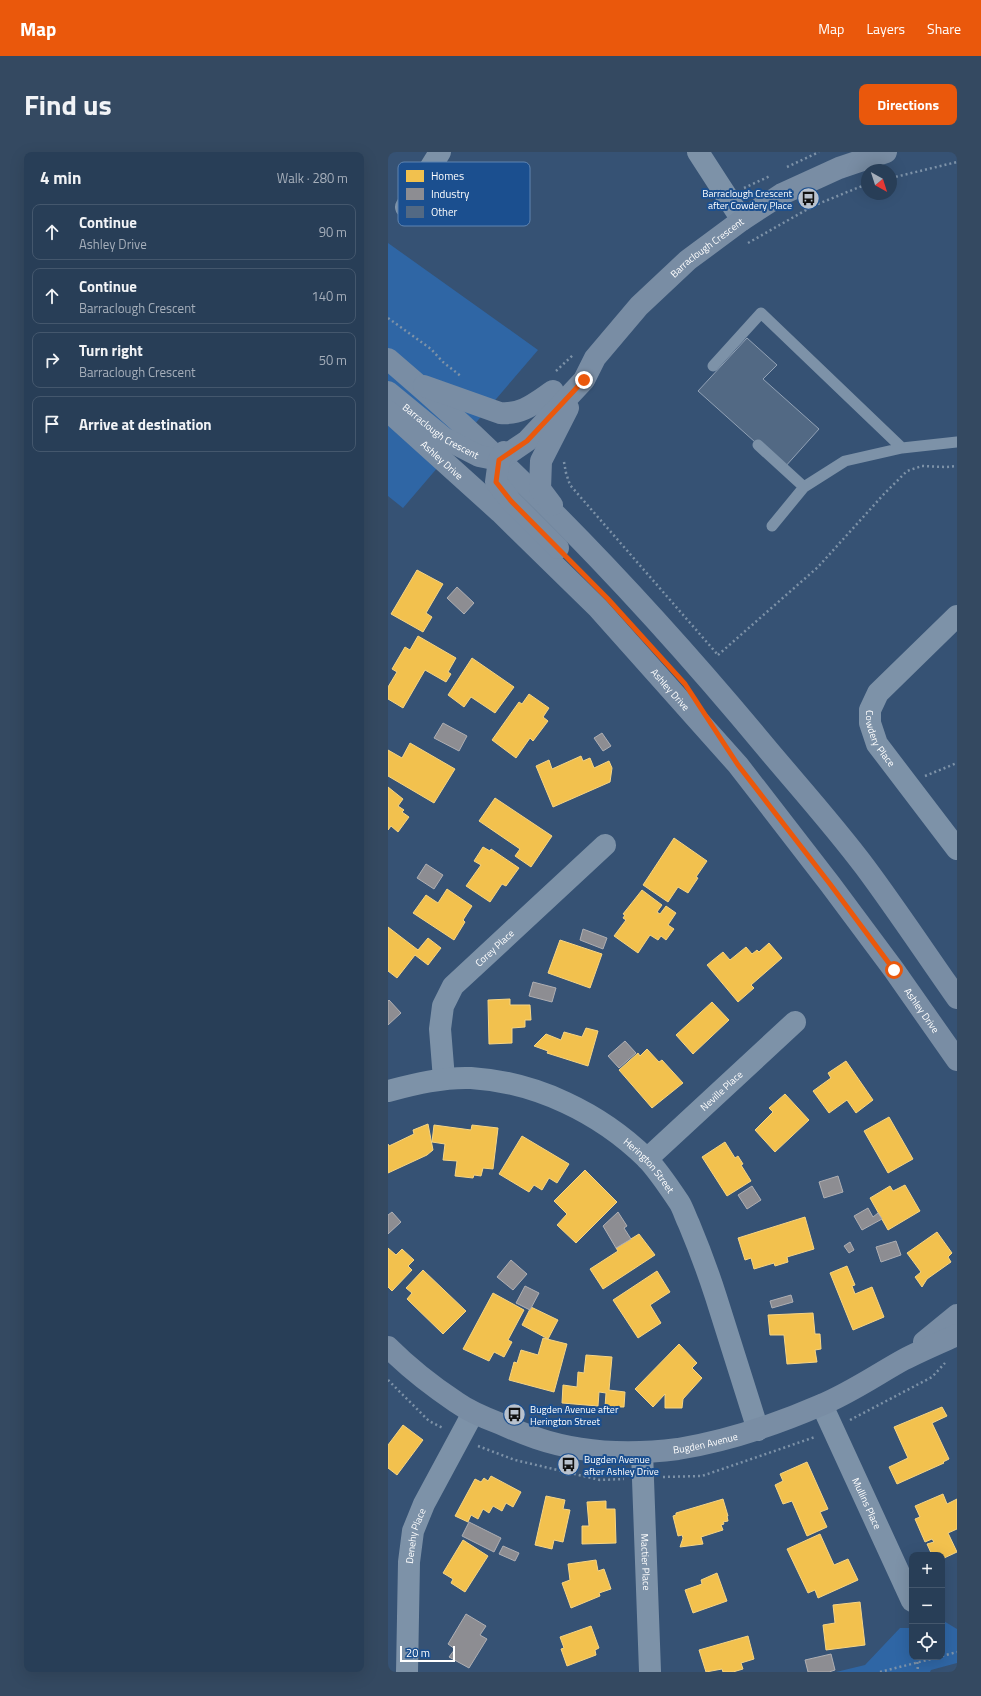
<!DOCTYPE html>
<meta charset="utf-8">
<style>
body{margin:0;font-family:"Titillium Web",sans-serif;background:#344961;color:#f1f3f6}
.controls{position:absolute;right:12px;bottom:12px;display:grid;overflow:hidden;border-radius:8px;box-shadow:0 4px 16px #0002}
.controls button{width:36px;height:36px;display:grid;place-items:center;padding:0;border:0;border-bottom:1px solid #44576d;background:#283e57;color:#f1f3f6;font:20px sans-serif}
.compass{position:absolute;left:473px;top:12px;width:36px;height:36px;border-radius:50%;background:#283e57;box-shadow:0 4px 16px #0002;rotate:141deg}
.scale{position:absolute;left:12px;bottom:10px;width:55px;box-sizing:border-box;padding-left:4px;border:2px solid #fff;border-top:0;font-size:11px;line-height:14px;white-space:nowrap;color:#fff;-webkit-text-stroke:3px #1b4f8f;paint-order:stroke}
.stop{position:absolute;width:12px;height:12px;margin:-9px;border:3px solid #ea580c;border-radius:50%;background:#fff}
.stop.end{background:#ea580c;border-color:#fff;box-shadow:0 1px 4px #0008}
.list{margin:0;padding:0;list-style:none}
h2{display:flex;justify-content:space-between;align-items:center;height:52px;margin:0;padding:0 16px;font-size:17px}
h2 small{font-size:13px;font-weight:400;color:#a5aeba}
.list li{display:grid;grid-template-columns:26px 1fr auto;gap:12px;align-items:center;box-sizing:border-box;height:56px;margin:0 8px 8px;padding:0 8px;border:1px solid #44576d;border-radius:8px}
.list b{display:block;font-size:15px;white-space:nowrap}
.list p{margin:0;font-size:13px;white-space:nowrap;color:#a5aeba}
.list em{font-size:13px;font-style:normal;color:#a5aeba}
.icon{flex:none;width:22px;height:22px;fill:none;stroke:currentColor;stroke-width:2;stroke-linecap:round;stroke-linejoin:round}
.map{position:relative;flex:none;width:569px;height:1520px;overflow:hidden;border-radius:8px}
header{display:flex;align-items:center;gap:24px;box-sizing:border-box;height:56px;padding:0 20px;background:#ea580c;color:#fff}
header strong{font-size:19px}
nav{display:flex;gap:22px;margin-inline-start:auto;font-size:14px}
.intro{display:flex;align-items:center;justify-content:space-between;box-sizing:border-box;height:96px;padding:0 24px}
h1{margin:0;font-size:28px}
.button{padding:10px 18px;border-radius:8px;background:#ea580c;color:#fff;font-size:14px;font-weight:700}
main{display:flex;gap:24px;padding:0 24px}
aside{flex:1;background:#283e57;border-radius:8px;box-shadow:0 4px 16px #0002}
.map>svg:first-child{display:block}
</style>
<header>
<strong>Map</strong>
<nav><a>Map</a><a>Layers</a><a>Share</a></nav>
</header>
<div class="intro"><h1>Find us</h1><a class="button">Directions</a></div>
<main>
<aside>
<h2>4 min<small>Walk · 280 m</small></h2>
<ul class="list">
<li><svg class="icon" aria-label="ahead" viewBox="0 0 24 24"><path d="M12 20V5M6 11l6-6 6 6"/></svg><div><b>Continue</b><p>Ashley Drive</p></div><em>90 m</em></li>
<li><svg class="icon" aria-label="ahead" viewBox="0 0 24 24"><path d="M12 20V5M6 11l6-6 6 6"/></svg><div><b>Continue</b><p>Barraclough Crescent</p></div><em>140 m</em></li>
<li><svg class="icon" aria-label="right" viewBox="0 0 24 24"><path d="M7 20v-9h11M14 6l5 5-5 5"/></svg><div><b>Turn right</b><p>Barraclough Crescent</p></div><em>50 m</em></li>
<li><svg class="icon" aria-label="arrive" viewBox="0 0 24 24"><path d="M6 21V4h12l-3 4 3 4H6"/></svg><div><b>Arrive at destination</b></div></li>
</ul>
</aside>
<div class="map">
<svg width="569" height="1520" viewBox="0 0 569 1520">
<rect width="100%" height="100%" fill="#365274"/>
<path fill="#2f66a5" d="M 0,91 L 150,198 L 15,356 L 0,344 Z
M 554,1468 L 569,1477 L 569,1511 L 543,1518 L 542,1520 L 448,1520 L 477,1513 L 512,1476 L 524,1476 L 524,1505 L 554,1505 Z"/>
<path fill="#f2c14e" stroke="#f6d483" d="M 29,418 L 55,432 L 38,461 L 44,465 L 35,480 L 3,462 Z
M 30,484 L 68,506 L 60,520 L 63,522 L 58,530 L 37,518 L 15,556 L 0,547 L 0,535 L 9,520 L 4,517 L 17,495 L 22,498 Z
M 84,506 L 126,535 L 107,561 L 83,545 L 76,555 L 60,543 Z
M 141,542 L 161,556 L 155,565 L 160,569 L 145,589 L 142,586 L 128,606 L 104,588 L 131,550 L 134,552 Z
M 22,591 L 67,617 L 46,651 L 0,624 L 0,598 L 14,606 Z
M 193,604 L 195,609 L 202,606 L 206,616 L 221,609 L 224,616 L 222,630 L 165,655 L 148,614 L 161,608 L 164,617 Z
M 0,635 L 15,647 L 10,654 L 16,658 L 14,660 L 21,665 L 10,680 L 3,674 L 0,678 Z
M 107,646 L 164,684 L 143,715 L 127,704 L 132,697 L 91,669 Z
M 286,686 L 319,709 L 308,725 L 310,726 L 300,741 L 290,735 L 280,750 L 255,733 Z
M 95,695 L 102,699 L 103,697 L 131,716 L 118,734 L 114,732 L 102,750 L 78,734 L 93,713 L 86,709 Z
M 59,737 L 84,754 L 75,768 L 77,770 L 66,788 L 25,761 L 38,743 L 50,751 Z
M 254,738 L 274,753 L 269,760 L 272,762 L 278,754 L 288,761 L 280,773 L 286,777 L 278,788 L 273,784 L 270,788 L 262,783 L 250,801 L 226,784 L 238,768 L 235,766 L 237,763 L 235,762 Z
M 0,775 L 30,798 L 40,786 L 53,796 L 40,813 L 27,803 L 9,826 L 0,819 Z
M 172,788 L 214,802 L 202,836 L 160,821 Z
M 381,791 L 394,806 L 363,833 L 366,836 L 350,850 L 319,813 L 335,800 L 342,808 L 358,795 L 364,802 L 369,798 L 371,800 Z
M 122,847 L 122,853 L 142,853 L 143,868 L 137,868 L 137,875 L 124,876 L 124,891 L 101,892 L 100,848 Z
M 324,850 L 341,868 L 305,902 L 288,883 Z
M 198,876 L 210,879 L 200,914 L 159,901 L 160,899 L 146,894 L 158,882 L 173,888 L 176,880 L 194,885 Z
M 259,897 L 271,910 L 274,908 L 295,931 L 264,956 L 231,918 L 250,901 L 252,904 Z
M 458,909 L 485,948 L 468,961 L 459,948 L 441,961 L 425,939 L 443,926 L 440,921 Z
M 397,942 L 421,968 L 387,1000 L 367,978 L 385,960 L 381,956 Z
M 501,965 L 525,1007 L 500,1021 L 476,979 Z
M 40,972 L 45,998 L 39,1003 L 0,1021 L 0,992 L 1,994 L 26,982 L 25,978 Z
M 46,973 L 83,978 L 84,973 L 110,976 L 105,1017 L 95,1016 L 93,1024 L 86,1023 L 85,1026 L 67,1024 L 69,1009 L 55,1008 L 57,992 L 44,990 Z
M 134,984 L 181,1012 L 169,1031 L 161,1026 L 154,1038 L 146,1033 L 141,1040 L 111,1022 Z
M 337,990 L 347,1006 L 350,1004 L 355,1012 L 353,1013 L 363,1029 L 339,1044 L 314,1005 Z
M 197,1018 L 229,1050 L 188,1091 L 169,1073 L 179,1062 L 166,1049 Z
M 517,1033 L 532,1059 L 500,1078 L 482,1046 L 502,1034 L 505,1039 Z
M 417,1065 L 426,1097 L 399,1105 L 400,1110 L 387,1114 L 386,1111 L 366,1117 L 363,1106 L 357,1108 L 350,1086 Z
M 549,1080 L 564,1101 L 560,1105 L 563,1110 L 539,1127 L 534,1135 L 527,1125 L 533,1120 L 519,1101 Z
M 251,1082 L 267,1103 L 215,1137 L 202,1117 L 230,1099 L 228,1096 Z
M 0,1096 L 8,1103 L 14,1097 L 26,1108 L 20,1114 L 24,1118 L 4,1139 L 0,1135 Z
M 459,1114 L 467,1133 L 464,1134 L 467,1142 L 484,1135 L 496,1165 L 465,1178 L 442,1121 Z
M 35,1118 L 78,1159 L 55,1182 L 19,1147 L 24,1141 L 18,1136 Z
M 269,1119 L 282,1140 L 262,1153 L 273,1171 L 250,1186 L 225,1148 Z
M 105,1141 L 136,1158 L 120,1188 L 124,1190 L 116,1205 L 106,1200 L 101,1209 L 75,1197 Z
M 143,1155 L 170,1168 L 160,1187 L 134,1173 Z
M 425,1161 L 427,1182 L 432,1182 L 433,1197 L 427,1198 L 429,1210 L 399,1212 L 396,1183 L 382,1183 L 380,1163 Z
M 155,1186 L 179,1192 L 166,1240 L 121,1228 L 126,1210 L 129,1211 L 133,1198 L 150,1203 Z
M 291,1192 L 309,1211 L 304,1216 L 314,1226 L 295,1247 L 294,1256 L 277,1256 L 277,1242 L 265,1255 L 247,1237 Z
M 198,1203 L 224,1205 L 221,1238 L 237,1240 L 236,1255 L 229,1255 L 229,1257 L 217,1255 L 218,1241 L 211,1240 L 210,1254 L 174,1251 L 175,1233 L 189,1235 L 190,1220 L 196,1221 Z
M 554,1255 L 559,1264 L 544,1271 L 561,1307 L 555,1310 L 556,1311 L 509,1332 L 501,1315 L 520,1306 L 506,1275 Z
M 15,1273 L 35,1288 L 9,1323 L 0,1316 L 0,1293 Z
M 419,1310 L 440,1357 L 432,1360 L 439,1375 L 419,1384 L 404,1349 L 395,1352 L 387,1333 L 395,1329 L 392,1322 Z
M 103,1324 L 133,1340 L 125,1355 L 118,1351 L 114,1359 L 105,1354 L 101,1361 L 95,1357 L 90,1367 L 83,1363 L 80,1370 L 67,1364 L 87,1327 L 93,1330 L 96,1326 L 100,1329 Z
M 555,1342 L 559,1352 L 569,1347 L 569,1377 L 560,1381 L 569,1400 L 554,1407 L 554,1403 L 544,1403 L 539,1392 L 546,1390 L 544,1387 L 537,1390 L 527,1367 L 532,1365 L 527,1354 Z
M 158,1344 L 177,1348 L 175,1357 L 182,1358 L 175,1390 L 166,1388 L 164,1397 L 147,1393 Z
M 335,1347 L 340,1364 L 339,1364 L 340,1369 L 335,1370 L 336,1372 L 333,1373 L 335,1378 L 313,1385 L 315,1392 L 292,1395 L 295,1386 L 294,1383 L 290,1384 L 285,1364 L 288,1363 L 288,1361 Z
M 218,1349 L 218,1357 L 227,1357 L 228,1391 L 194,1392 L 194,1374 L 201,1374 L 199,1350 Z
M 432,1382 L 446,1413 L 460,1407 L 470,1428 L 430,1446 L 427,1438 L 420,1441 L 399,1397 Z
M 75,1388 L 100,1404 L 77,1440 L 63,1431 L 65,1427 L 55,1421 Z
M 208,1408 L 210,1419 L 216,1417 L 223,1437 L 211,1441 L 212,1444 L 183,1456 L 174,1431 L 182,1428 L 180,1412 Z
M 329,1421 L 339,1449 L 305,1461 L 297,1438 L 314,1432 L 313,1428 Z
M 472,1450 L 477,1493 L 438,1498 L 435,1473 L 447,1471 L 445,1453 Z
M 203,1474 L 211,1496 L 207,1498 L 208,1503 L 179,1514 L 173,1497 L 176,1496 L 172,1485 Z
M 360,1484 L 366,1507 L 353,1511 L 355,1517 L 345,1520 L 335,1520 L 334,1517 L 318,1520 L 311,1498 Z"/>
<path fill="#8d8d92" stroke="#afafb3" d="M 69,435 L 86,451 L 76,462 L 59,446 Z
M 55,571 L 79,584 L 71,599 L 46,586 Z
M 214,581 L 223,594 L 215,599 L 206,586 Z
M 38,712 L 55,723 L 46,737 L 29,726 Z
M 195,777 L 219,786 L 215,797 L 192,788 Z
M 145,830 L 168,836 L 164,850 L 141,844 Z
M 1,848 L 13,861 L 0,873 L 0,849 Z
M 237,889 L 248,901 L 231,916 L 220,904 Z
M 450,1024 L 455,1040 L 436,1046 L 431,1030 Z
M 364,1034 L 373,1048 L 359,1057 L 350,1043 Z
M 480,1056 L 485,1065 L 490,1061 L 494,1067 L 474,1078 L 466,1064 Z
M 4,1060 L 13,1070 L 0,1082 L 0,1063 Z
M 230,1060 L 239,1074 L 236,1076 L 243,1087 L 228,1096 L 215,1074 Z
M 508,1089 L 513,1103 L 493,1110 L 488,1095 Z
M 462,1090 L 466,1098 L 461,1101 L 456,1094 Z
M 123,1108 L 139,1122 L 125,1138 L 109,1125 Z
M 137,1134 L 151,1141 L 142,1158 L 128,1151 Z
M 403,1143 L 405,1150 L 384,1156 L 382,1149 Z
M 81,1370 L 113,1386 L 106,1400 L 74,1384 Z
M 115,1394 L 131,1401 L 127,1409 L 111,1402 Z
M 78,1462 L 98,1474 L 92,1483 L 99,1487 L 81,1516 L 61,1505 L 67,1497 L 60,1492 Z
M 443,1502 L 447,1518 L 441,1520 L 420,1520 L 417,1508 Z"/>
<path fill="#526984" stroke="#92a2b6" d="M 359,186 L 389,213 L 375,227 L 431,277 L 396,316 L 310,239 Z"/>
<g fill="none" stroke-linecap="round" stroke-linejoin="round">
<path stroke="#7d92a8" stroke-width="2.5" stroke-dasharray="2 3" stroke-linecap="butt" d="M 399,15 L 431,0
M 503,26 L 569,10
M 356,36 L 382,24
M 360,91 L 425,54 L 479,32
M 0,166 L 43,197 L 55,210 L 74,225
M 168,219 L 185,203
M 176,310 L 178,321 L 182,333 L 330,503
M 330,503 L 430,415 L 496,342 L 519,319 L 534,314 L 558,315 L 569,314
M 537,624 L 569,611
M 0,1228 L 41,1269 L 55,1276
M 462,1268 L 544,1225 L 557,1211
M 90,1294 L 127,1308 L 212,1328 L 236,1327
M 275,1325 L 314,1324 L 427,1285
M 554,1504 L 569,1500
M 529,1505 L 530,1520
M 492,1520 L 551,1505"/>
<path stroke="#7d92a8" stroke-width="11" d="M 325,214 L 373,161 L 514,296
M 370,293 L 416,335
M 384,374 L 416,335 L 457,309 L 514,296 L 569,290"/>
<g stroke="#7d92a8" stroke-width="22">
<path d="M 310,0 L 354,68"/>
<path d="M 18,55 L 52,0"/>
<path id="s1" d="M 569,464 L 490,541 L 482,558 L 482,571 L 489,592 L 569,697"/>
<path id="s2" d="M 56,927 L 52,877 L 55,854 L 65,834 L 217,693"/>
<path id="s3" d="M 0,939 C 27,932 55,925 83,926 C 148,930 212,961 258,1006 C 268,1016 283,1038 291,1050 C 295,1056 297,1064 301,1072 C 311,1096 320,1120 328,1145 C 342,1189 356,1234 370,1278"/>
<path id="s4" d="M 259,1007 L 407,870"/>
<path id="s5" d="M 434,1253 L 524,1449"/>
<path id="s6" d="M 254,1300 L 262,1519"/>
<path id="s7" d="M 19,1520 L 21,1410 L 25,1379 L 36,1352 L 85,1261"/>
</g>
<g stroke="#798da4" stroke-width="22">
<path d="M 0,207 C 139,325 265,459 381,599 C 413,637 447,675 477,715 C 509,758 538,802 569,846"/>
<path d="M 36,234 L 112,261 C 134,263 147,251 165,239"/>
<path id="s8" d="M 0,240 L 56,286 L 91,304 L 111,308 L 139,289 L 196,228 L 207,206 L 251,154 L 300,108 L 354,68 L 394,42 L 451,16 L 498,0"/>
<path id="s9" d="M 0,259 L 112,360 L 210,456 L 350,613 L 442,732 L 506,818 L 569,908"/>
<path d="M 116,300 L 111,308 L 108,330 L 123,349 L 170,396"/>
<path d="M 164,353 L 152,337 L 153,309 L 180,256"/>
<path d="M 536,1190 L 569,1163"/>
<path id="s10" d="M 0,1195 C 21,1216 44,1234 68,1250 C 82,1260 97,1266 113,1272 C 124,1277 136,1282 148,1286 C 192,1301 243,1303 290,1297 C 339,1289 387,1273 433,1253 C 462,1241 488,1223 515,1208 C 532,1199 551,1191 569,1183"/>
</g>
</g>
<g fill="none" stroke-linecap="round" stroke-linejoin="round">
<path stroke="#ea580c" stroke-width="5" d="M 196,228 L 139,289 L 111,308 L 108,330 L 123,349 L 220,447 L 297,532 L 350,613 L 442,732 L 506,818"/>
</g>
<defs>
<symbol id="bus-disc" viewBox="-11 -11 22 22"><circle r="9.5" fill="#b9c2ce" stroke="#1b4f8f"/><path d="M-5-6H5V4H4V6H2V4H-2V6H-4V4H-5ZM-3.5-4V0h7V-4ZM-3.5 1.2v1.5H-2V1.2ZM2 1.2v1.5H3.5V1.2Z" fill="#111"/></symbol>
</defs>
<g fill-rule="evenodd">
<use href="#bus-disc" x="408" y="34" width="25" height="25"/>
<use href="#bus-disc" x="114" y="1250" width="25" height="25"/>
<use href="#bus-disc" x="168" y="1300" width="25" height="25"/>
</g>
<g text-anchor="middle" stroke-width="4" stroke-linejoin="round" paint-order="stroke">
<g font-size="10" fill="#fff" stroke="#1b4f8f" text-anchor="start">
<text x="404" y="45" text-anchor="end">Barraclough Crescent<tspan x="404" dy="12">after Cowdery Place</tspan></text>
<text x="142" y="1261">Bugden Avenue after<tspan x="142" dy="12">Herington Street</tspan></text>
<text x="196" y="1311">Bugden Avenue<tspan x="196" dy="12">after Ashley Drive</tspan></text>
</g>
<g font-size="10" fill="#fff" stroke="#1b4f8f">
<text dy="4" stroke="none"><textPath href="#s8" startOffset="432">Barraclough Crescent</textPath></text>
<text dy="4" stroke="none"><textPath href="#s8" startOffset="66">Barraclough Crescent</textPath></text>
<text dy="4" stroke="none"><textPath href="#s9" startOffset="73">Ashley Drive</textPath></text>
<text dy="4" stroke="none"><textPath href="#s9" startOffset="397">Ashley Drive</textPath></text>
<text dy="4" stroke="none"><textPath href="#s1" startOffset="160">Cowdery Place</textPath></text>
<text dy="4" stroke="none"><textPath href="#s2" startOffset="152">Corey Place</textPath></text>
<text dy="4" stroke="none"><textPath href="#s9" startOffset="805">Ashley Drive</textPath></text>
<text dy="4" stroke="none"><textPath href="#s4" startOffset="101">Neville Place</textPath></text>
<text dy="4" stroke="none"><textPath href="#s3" startOffset="288">Herington Street</textPath></text>
<text dy="4" stroke="none"><textPath href="#s10" startOffset="347">Bugden Avenue</textPath></text>
<text dy="4" stroke="none"><textPath href="#s5" startOffset="108">Mullins Place</textPath></text>
<text dy="4" stroke="none"><textPath href="#s7" startOffset="137">Denehy Place</textPath></text>
<text dy="4" stroke="none"><textPath href="#s6" startOffset="110">Mactier Place</textPath></text>
</g>
</g>
<rect x="10" y="10" width="132" height="64" rx="6" fill="#1b4f8f" stroke="#5f84b1" stroke-width="1"/>
<rect x="18" y="18" width="18" height="12" fill="#f2c14e"/>
<rect x="18" y="36" width="18" height="12" fill="#8d8d92"/>
<rect x="18" y="54" width="18" height="12" fill="#526984"/>
<g font-size="11" fill="#fff">
<text x="43" y="28">Homes</text>
<text x="43" y="46">Industry</text>
<text x="43" y="64">Other</text>
</g>
</svg>
<div class="controls">
<button>+</button>
<button>−</button>
<button><svg class="icon" aria-label="locate" viewBox="0 0 24 24"><circle cx="12" cy="12" r="6"/><path d="M12 2v4M12 18v4M2 12h4M18 12h4"/></svg></button>
</div>
<svg class="compass" viewBox="-18 -18 36 36"><path d="M0-13l5 13h-10z" fill="#e53935"/><path d="M0 13l5-13h-10z" fill="#a5aeba"/></svg>
<div class="scale">20 m</div>
<div class="stop" style="left:506px;top:818px"></div>
<div class="stop end" style="left:196px;top:228px"></div>
</div>
</main>
